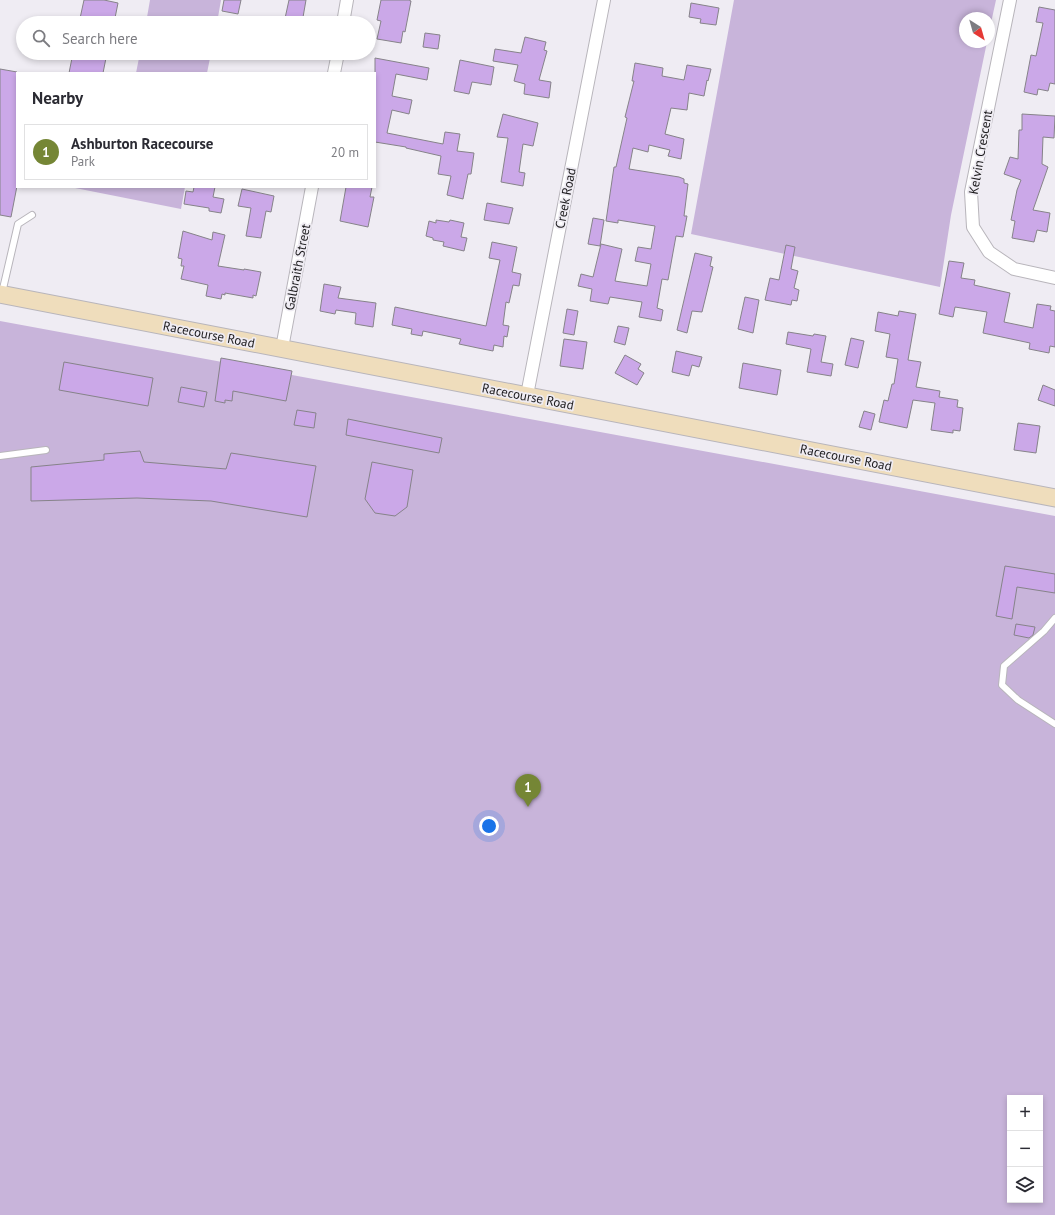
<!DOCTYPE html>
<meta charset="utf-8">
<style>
body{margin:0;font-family:"PT Sans",sans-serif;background:#f7f7f7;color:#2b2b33}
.controls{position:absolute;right:12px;bottom:12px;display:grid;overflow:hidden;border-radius:0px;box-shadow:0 2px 6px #0003}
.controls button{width:36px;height:36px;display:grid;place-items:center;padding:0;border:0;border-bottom:1px solid #e1e1e2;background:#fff;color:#2b2b33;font:20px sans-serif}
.compass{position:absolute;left:959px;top:12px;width:36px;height:36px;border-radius:50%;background:#fff;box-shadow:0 2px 6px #0003;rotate:143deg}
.you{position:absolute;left:489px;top:826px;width:14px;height:14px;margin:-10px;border:3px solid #fff;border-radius:50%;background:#1a73e8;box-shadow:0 0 0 6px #1a73e833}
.badge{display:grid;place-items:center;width:26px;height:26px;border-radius:50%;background:#758635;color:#fff;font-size:13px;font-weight:700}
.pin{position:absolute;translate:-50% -33px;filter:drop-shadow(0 1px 2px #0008)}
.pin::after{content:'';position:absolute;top:21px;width:14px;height:12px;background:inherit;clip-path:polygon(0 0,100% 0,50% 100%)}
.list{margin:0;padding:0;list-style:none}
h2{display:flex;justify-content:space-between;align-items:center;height:52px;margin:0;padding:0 16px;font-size:17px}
h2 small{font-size:13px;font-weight:400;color:#7c7c81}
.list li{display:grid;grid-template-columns:26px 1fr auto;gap:12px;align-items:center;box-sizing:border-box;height:56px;margin:0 8px 8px;padding:0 8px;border:1px solid #e1e1e2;border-radius:0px}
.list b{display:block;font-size:15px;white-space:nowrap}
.list p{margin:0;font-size:13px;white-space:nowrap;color:#7c7c81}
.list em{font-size:13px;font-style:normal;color:#7c7c81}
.icon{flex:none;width:22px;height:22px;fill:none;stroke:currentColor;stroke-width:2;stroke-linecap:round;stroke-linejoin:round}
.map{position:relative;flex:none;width:1055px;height:1215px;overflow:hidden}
.search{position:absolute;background:#fff;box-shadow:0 2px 6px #0003;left:16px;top:16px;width:360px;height:44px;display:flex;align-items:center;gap:10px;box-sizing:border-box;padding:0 14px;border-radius:22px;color:#7c7c81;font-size:15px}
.panel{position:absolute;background:#fff;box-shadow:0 2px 6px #0003;left:16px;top:72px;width:360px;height:116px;border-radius:0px}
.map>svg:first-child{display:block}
</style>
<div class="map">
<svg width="1055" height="1215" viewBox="0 0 1055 1215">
<rect width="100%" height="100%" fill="#efecf3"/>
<path fill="#c8b4da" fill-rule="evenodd" d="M 150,0 L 221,0 L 217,23 L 146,23 Z
M 734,0 L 996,0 L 989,32 L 989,18 L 965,18 L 965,42 L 987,42 L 951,215 L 940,287 L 691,234 Z
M 140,53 L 211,53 L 207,73 L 136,73 Z
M 70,187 L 185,187 L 181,209 Z
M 0,321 L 1055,516 L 1055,1215 L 0,1215 ZM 1010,1098 L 1040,1098 L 1040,1200 L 1010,1200 Z"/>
<path fill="#cba8e8" stroke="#868389" d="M 84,0 L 104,0 L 118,3 L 114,23 L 79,23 Z
M 224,0 L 241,0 L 238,14 L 222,11 Z
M 289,0 L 306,0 L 302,23 L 284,23 Z
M 381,0 L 410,0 L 410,1 L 411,1 L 405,32 L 403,31 L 401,43 L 377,39 L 381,21 L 377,20 Z
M 691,3 L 719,8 L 716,25 L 700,23 L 701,19 L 689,17 Z
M 1039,7 L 1055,10 L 1055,84 L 1050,83 L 1048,91 L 1038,89 L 1037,95 L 1024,92 L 1031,55 L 1036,56 L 1043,23 L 1036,22 Z
M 425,33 L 440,35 L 438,49 L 423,47 Z
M 525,37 L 546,42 L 544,50 L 547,51 L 539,80 L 551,82 L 549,98 L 524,94 L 525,84 L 514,81 L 518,65 L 493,61 L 495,49 L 521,53 Z
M 73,53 L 107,53 L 103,73 L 69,73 Z
M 375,58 L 429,68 L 427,80 L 396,74 L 392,96 L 412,100 L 409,114 L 392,110 L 387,133 L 443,144 L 445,132 L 460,134 L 457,151 L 474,153 L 471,174 L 468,174 L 463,199 L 447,195 L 451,176 L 438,174 L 441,156 L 406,148 L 406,147 L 375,142 Z
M 460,60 L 494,67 L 491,85 L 472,82 L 469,94 L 454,91 Z
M 635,63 L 663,68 L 662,76 L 684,80 L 687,65 L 711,69 L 708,81 L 707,80 L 704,96 L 689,93 L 687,110 L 671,108 L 665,134 L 684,139 L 681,159 L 668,156 L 670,150 L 649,145 L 648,152 L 633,148 L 629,169 L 679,177 L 684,179 L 684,183 L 688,184 L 684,216 L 687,216 L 683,237 L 676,236 L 668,280 L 662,279 L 657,308 L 663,310 L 661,321 L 639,317 L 642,302 L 610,297 L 608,304 L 590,301 L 592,289 L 578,286 L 581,274 L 593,277 L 601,244 L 622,249 L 615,281 L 647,286 L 651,264 L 635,261 L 638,247 L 651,249 L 655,226 L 618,220 L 618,223 L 606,221 L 614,167 L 616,167 L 627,118 L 625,117 L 634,81 L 632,81 Z
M 0,69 L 17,72 L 17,186 L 11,217 L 0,215 Z
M 503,114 L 538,123 L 533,146 L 523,144 L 519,172 L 525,173 L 523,186 L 501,182 L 508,138 L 497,137 Z
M 1022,114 L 1055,116 L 1054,138 L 1043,137 L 1042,164 L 1048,167 L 1033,210 L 1050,213 L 1047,232 L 1037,230 L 1034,242 L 1012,238 L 1015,221 L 1011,220 L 1017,190 L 1021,180 L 1004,174 L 1010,157 L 1018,159 L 1019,130 L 1022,130 Z
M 194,187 L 215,187 L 213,197 L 224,199 L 221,213 L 209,211 L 209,208 L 184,204 L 186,191 L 193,192 Z
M 346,187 L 372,187 L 370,197 L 374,197 L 368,227 L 340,221 Z
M 242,189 L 274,196 L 271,212 L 266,211 L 261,238 L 246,236 L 251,208 L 238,206 Z
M 487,203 L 513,208 L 509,224 L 484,220 Z
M 593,218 L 604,220 L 600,246 L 588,244 Z
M 436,220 L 449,222 L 450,220 L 464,223 L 461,237 L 467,238 L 464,251 L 443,246 L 444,242 L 433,240 L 433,238 L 426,236 L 429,221 L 436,223 Z
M 183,231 L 212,240 L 213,232 L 225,235 L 218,266 L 244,270 L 244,269 L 261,272 L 256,296 L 253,295 L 253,298 L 225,293 L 225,295 L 222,294 L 221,299 L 206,296 L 208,285 L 181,279 L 184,266 L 181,266 L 182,259 L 178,258 Z
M 492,242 L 517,247 L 512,272 L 521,274 L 519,286 L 513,285 L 509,303 L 506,302 L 503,325 L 509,326 L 507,337 L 504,336 L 503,347 L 494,345 L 493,351 L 478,348 L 459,344 L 461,339 L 423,331 L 422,336 L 411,334 L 412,329 L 392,325 L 395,307 L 486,326 L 500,260 L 489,258 Z
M 786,245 L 795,247 L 791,269 L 798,271 L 794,288 L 799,290 L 797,301 L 792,300 L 791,305 L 765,300 L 770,278 L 779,280 Z
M 695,253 L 712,257 L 710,266 L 713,267 L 702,312 L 692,311 L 687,333 L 677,330 Z
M 949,261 L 964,263 L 961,278 L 975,280 L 974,285 L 1010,293 L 1004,322 L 1033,328 L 1037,304 L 1051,306 L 1050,310 L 1055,311 L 1055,347 L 1050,346 L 1049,353 L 1029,349 L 1030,343 L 983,333 L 987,312 L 955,307 L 953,317 L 939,314 Z
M 324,284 L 341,287 L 338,298 L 376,303 L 373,327 L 355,324 L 356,313 L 336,310 L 335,314 L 320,311 Z
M 745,297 L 759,300 L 753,333 L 738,329 Z
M 567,309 L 578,311 L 574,335 L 563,333 Z
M 899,311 L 916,314 L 908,360 L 921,362 L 916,387 L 940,391 L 939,397 L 958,400 L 957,407 L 963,408 L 960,431 L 953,430 L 953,433 L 931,430 L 935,403 L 913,400 L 907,428 L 879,422 L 884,400 L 888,401 L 892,384 L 894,384 L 898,359 L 886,357 L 890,334 L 875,331 L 878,312 L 898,316 Z
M 618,326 L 629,328 L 625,345 L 614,342 Z
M 788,332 L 813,336 L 814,334 L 826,336 L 821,362 L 833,364 L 831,376 L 807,372 L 811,349 L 786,344 Z
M 851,338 L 864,341 L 858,368 L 845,365 Z
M 564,339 L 587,342 L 583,369 L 560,366 Z
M 676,351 L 702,357 L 699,367 L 692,365 L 689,376 L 672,372 Z
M 625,355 L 641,364 L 638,369 L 644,373 L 637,385 L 615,373 Z
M 221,358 L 292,371 L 286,401 L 233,391 L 232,401 L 225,400 L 225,403 L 215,401 Z
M 64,362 L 153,378 L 148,406 L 59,390 Z
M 743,363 L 781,370 L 777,395 L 739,388 Z
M 1043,385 L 1055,390 L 1055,406 L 1038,400 Z
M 181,387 L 207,392 L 204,407 L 178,402 Z
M 297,410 L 316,413 L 314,428 L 294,425 Z
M 864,411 L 875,414 L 871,430 L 859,427 Z
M 348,419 L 442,438 L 439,453 L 346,435 Z
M 1018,423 L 1040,426 L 1036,453 L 1014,450 Z
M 140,451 L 144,462 L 226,469 L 231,453 L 316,466 L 307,517 L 211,501 L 137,498 L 31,501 L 31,467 L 104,460 L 104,454 Z
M 372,462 L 413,470 L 407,507 L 395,516 L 375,513 L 365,499 Z
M 1005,566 L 1055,574 L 1055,593 L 1017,587 L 1012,619 L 996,616 Z
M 1016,624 L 1035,627 L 1033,635 L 1029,638 L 1014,635 Z"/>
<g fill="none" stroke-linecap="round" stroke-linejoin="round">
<defs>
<path id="lane" d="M 2,293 L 18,224 L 32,215
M 0,456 L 46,450
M 1055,618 L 1044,631 L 1004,666 L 1002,685 L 1018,700 L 1055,724"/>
<path id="street" d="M 1010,0 L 971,192 L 973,227 L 989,252 L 1014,269 L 1055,278
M 343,23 L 347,0
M 334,73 L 338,53
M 282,348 L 312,187
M 527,395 L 604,0"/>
<path id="secondary" d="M 0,294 L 1055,498"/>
</defs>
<use href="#lane" stroke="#b8b5bb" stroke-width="8"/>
<use href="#street" stroke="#b8b5bb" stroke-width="14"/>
<use href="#secondary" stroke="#b8b5bb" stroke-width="19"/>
<use href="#lane" stroke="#fff" stroke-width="6"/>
<use href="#street" stroke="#fff" stroke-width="12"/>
<use href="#secondary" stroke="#efddbc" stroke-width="17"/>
</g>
<g text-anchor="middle" stroke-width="3.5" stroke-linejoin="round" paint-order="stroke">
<g font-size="13" fill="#1c1b1d" stroke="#efecf3">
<text transform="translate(980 152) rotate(-80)" y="5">Kelvin Crescent</text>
<text transform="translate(565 198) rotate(-79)" y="5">Creek Road</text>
<text transform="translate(297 267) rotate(-79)" y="5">Galbraith Street</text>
<text transform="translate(209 334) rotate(11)" y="5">Racecourse Road</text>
<text transform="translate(528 396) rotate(11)" y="5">Racecourse Road</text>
<text transform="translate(846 457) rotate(11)" y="5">Racecourse Road</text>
</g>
</g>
</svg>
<div class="controls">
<button>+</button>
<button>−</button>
<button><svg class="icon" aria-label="layers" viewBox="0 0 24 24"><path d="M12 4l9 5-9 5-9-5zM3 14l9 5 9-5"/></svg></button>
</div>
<svg class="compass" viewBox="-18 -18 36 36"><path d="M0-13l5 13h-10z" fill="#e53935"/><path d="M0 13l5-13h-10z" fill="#7c7c81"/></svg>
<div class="you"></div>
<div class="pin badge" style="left:528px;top:807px">1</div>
<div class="search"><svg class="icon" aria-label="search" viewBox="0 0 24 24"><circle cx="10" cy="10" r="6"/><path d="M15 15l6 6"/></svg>Search here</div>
<section class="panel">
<h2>Nearby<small></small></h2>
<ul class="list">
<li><span class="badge">1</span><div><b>Ashburton Racecourse</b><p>Park</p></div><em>20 m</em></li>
</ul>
</section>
</div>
